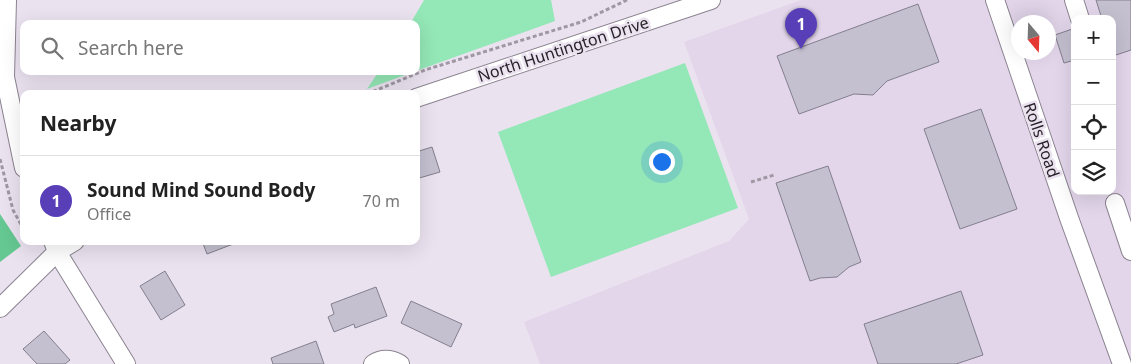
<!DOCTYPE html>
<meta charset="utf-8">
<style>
body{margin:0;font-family:"Noto Sans",sans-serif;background:#f6f6f6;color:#222}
.controls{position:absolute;right:15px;top:15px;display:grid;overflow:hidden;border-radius:10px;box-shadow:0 5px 20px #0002}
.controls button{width:45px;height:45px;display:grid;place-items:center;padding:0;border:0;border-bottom:1px solid #e0e0e0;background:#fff;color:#222;font:25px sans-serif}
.compass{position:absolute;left:1011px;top:15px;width:45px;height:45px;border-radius:50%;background:#fff;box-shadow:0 5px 20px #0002;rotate:161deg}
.you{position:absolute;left:661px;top:161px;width:18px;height:18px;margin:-12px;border:4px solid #fff;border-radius:50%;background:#1a73e8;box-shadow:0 0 0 8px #1a73e833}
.badge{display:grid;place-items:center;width:32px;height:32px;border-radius:50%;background:#583fb8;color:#fff;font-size:16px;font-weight:700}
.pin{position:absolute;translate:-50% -41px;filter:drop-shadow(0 1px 2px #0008)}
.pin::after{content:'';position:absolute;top:26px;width:18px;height:15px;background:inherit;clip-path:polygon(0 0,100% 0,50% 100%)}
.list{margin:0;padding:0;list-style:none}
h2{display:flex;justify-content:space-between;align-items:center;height:65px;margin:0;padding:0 20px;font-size:21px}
h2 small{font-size:16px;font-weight:400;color:#767676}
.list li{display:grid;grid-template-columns:32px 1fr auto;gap:15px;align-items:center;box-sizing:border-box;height:90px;padding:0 20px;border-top:1px solid #e0e0e0}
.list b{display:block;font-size:19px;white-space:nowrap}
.list p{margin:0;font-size:16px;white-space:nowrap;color:#767676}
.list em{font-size:16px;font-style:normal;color:#767676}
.icon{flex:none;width:28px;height:28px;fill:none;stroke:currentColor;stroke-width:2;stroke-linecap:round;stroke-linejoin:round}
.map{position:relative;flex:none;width:1131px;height:364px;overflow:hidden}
.search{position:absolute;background:#fff;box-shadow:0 5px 20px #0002;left:20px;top:20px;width:400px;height:55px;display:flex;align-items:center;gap:12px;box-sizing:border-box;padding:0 18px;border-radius:10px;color:#767676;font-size:19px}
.panel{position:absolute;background:#fff;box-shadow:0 5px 20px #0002;left:20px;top:90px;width:400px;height:155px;border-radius:10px}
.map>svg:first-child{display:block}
</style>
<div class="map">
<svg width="1131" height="364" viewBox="0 0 1131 364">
<rect width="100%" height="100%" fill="#ebe2f0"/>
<path fill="#e3d6eb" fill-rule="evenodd" d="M 801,0 L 1131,0 L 1131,364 L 540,364 L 524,322 L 729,241 L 749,219 L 684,42 ZM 1075,19 L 1112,19 L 1112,191 L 1075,191 ZM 1018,22 L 1048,22 L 1048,52 L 1018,52 Z"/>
<path fill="#94e7b6" d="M 424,0 L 551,0 L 555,21 L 416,71 L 416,24 L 410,24 Z
M 685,63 L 738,208 L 551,277 L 498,132 Z
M 379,71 L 416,71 L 367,89 Z"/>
<path fill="#65c791" d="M 0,214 L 21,246 L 0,262 Z"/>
<path fill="#c4c0d0" stroke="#837f8e" d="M 1096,0 L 1131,0 L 1131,50 L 1116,55 L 1112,48 L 1112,19 L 1102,19 Z
M 918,4 L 939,62 L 887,81 L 873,95 L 854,94 L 799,114 L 777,56 Z
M 1075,28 L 1075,60 L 1064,63 L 1055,35 Z
M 981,109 L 1017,209 L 960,229 L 924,129 Z
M 432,147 L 440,172 L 416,179 L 416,152 Z
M 828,166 L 861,262 L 849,267 L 837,277 L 820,278 L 810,281 L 776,183 Z
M 202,241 L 241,241 L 207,254 Z
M 165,271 L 185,305 L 161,320 L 140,286 Z
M 376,287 L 387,316 L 355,328 L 354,324 L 334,332 L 328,317 L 334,314 L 331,304 Z
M 961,291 L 983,355 L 956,364 L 878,364 L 864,324 Z
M 411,301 L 462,324 L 451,347 L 401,323 Z
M 44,331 L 70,360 L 65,364 L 37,364 L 23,349 Z
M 316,341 L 324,364 L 273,364 L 271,358 Z"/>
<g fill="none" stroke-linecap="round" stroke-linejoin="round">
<defs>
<path id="minor" d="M 7,0 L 5,77 L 24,168
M 995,0 L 1069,218 L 1122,364
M 1074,0 L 1080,19
M 416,98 L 711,0
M 1115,203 L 1131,251
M 53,241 L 57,252 L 126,364
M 0,308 L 57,252 L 75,241
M 373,364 C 382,358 391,359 400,364"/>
</defs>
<use href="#minor" stroke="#8b8390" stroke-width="20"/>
<path stroke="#9f98a3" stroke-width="3" stroke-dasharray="4 2.5" stroke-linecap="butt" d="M 367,94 L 425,70 L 581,22 L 627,0
M 0,159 L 13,210 L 24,230
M 751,182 L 774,175
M 30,241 L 32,245 L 38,241"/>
<use href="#minor" stroke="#fff" stroke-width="18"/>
</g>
<g text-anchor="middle" stroke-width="5" stroke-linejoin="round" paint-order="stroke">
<g font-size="16" fill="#262228" stroke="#ebe2f0">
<text transform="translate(563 49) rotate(-18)" y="6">North Huntington Drive</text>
<text transform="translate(1042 140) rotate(71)" y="6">Rolls Road</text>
</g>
</g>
</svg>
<div class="controls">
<button>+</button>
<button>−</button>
<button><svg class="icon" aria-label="locate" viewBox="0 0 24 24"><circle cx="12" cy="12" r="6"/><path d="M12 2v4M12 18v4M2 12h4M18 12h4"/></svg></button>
<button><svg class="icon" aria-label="layers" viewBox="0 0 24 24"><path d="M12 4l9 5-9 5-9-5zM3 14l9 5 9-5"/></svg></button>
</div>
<svg class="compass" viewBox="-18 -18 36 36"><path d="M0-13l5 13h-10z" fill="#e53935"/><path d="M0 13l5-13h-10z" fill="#767676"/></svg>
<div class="you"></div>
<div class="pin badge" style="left:801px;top:49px">1</div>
<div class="search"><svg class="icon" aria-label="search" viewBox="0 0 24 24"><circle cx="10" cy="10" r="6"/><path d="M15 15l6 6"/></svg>Search here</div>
<section class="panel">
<h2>Nearby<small></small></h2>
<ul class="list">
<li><span class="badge">1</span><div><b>Sound Mind Sound Body</b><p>Office</p></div><em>70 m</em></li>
</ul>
</section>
</div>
